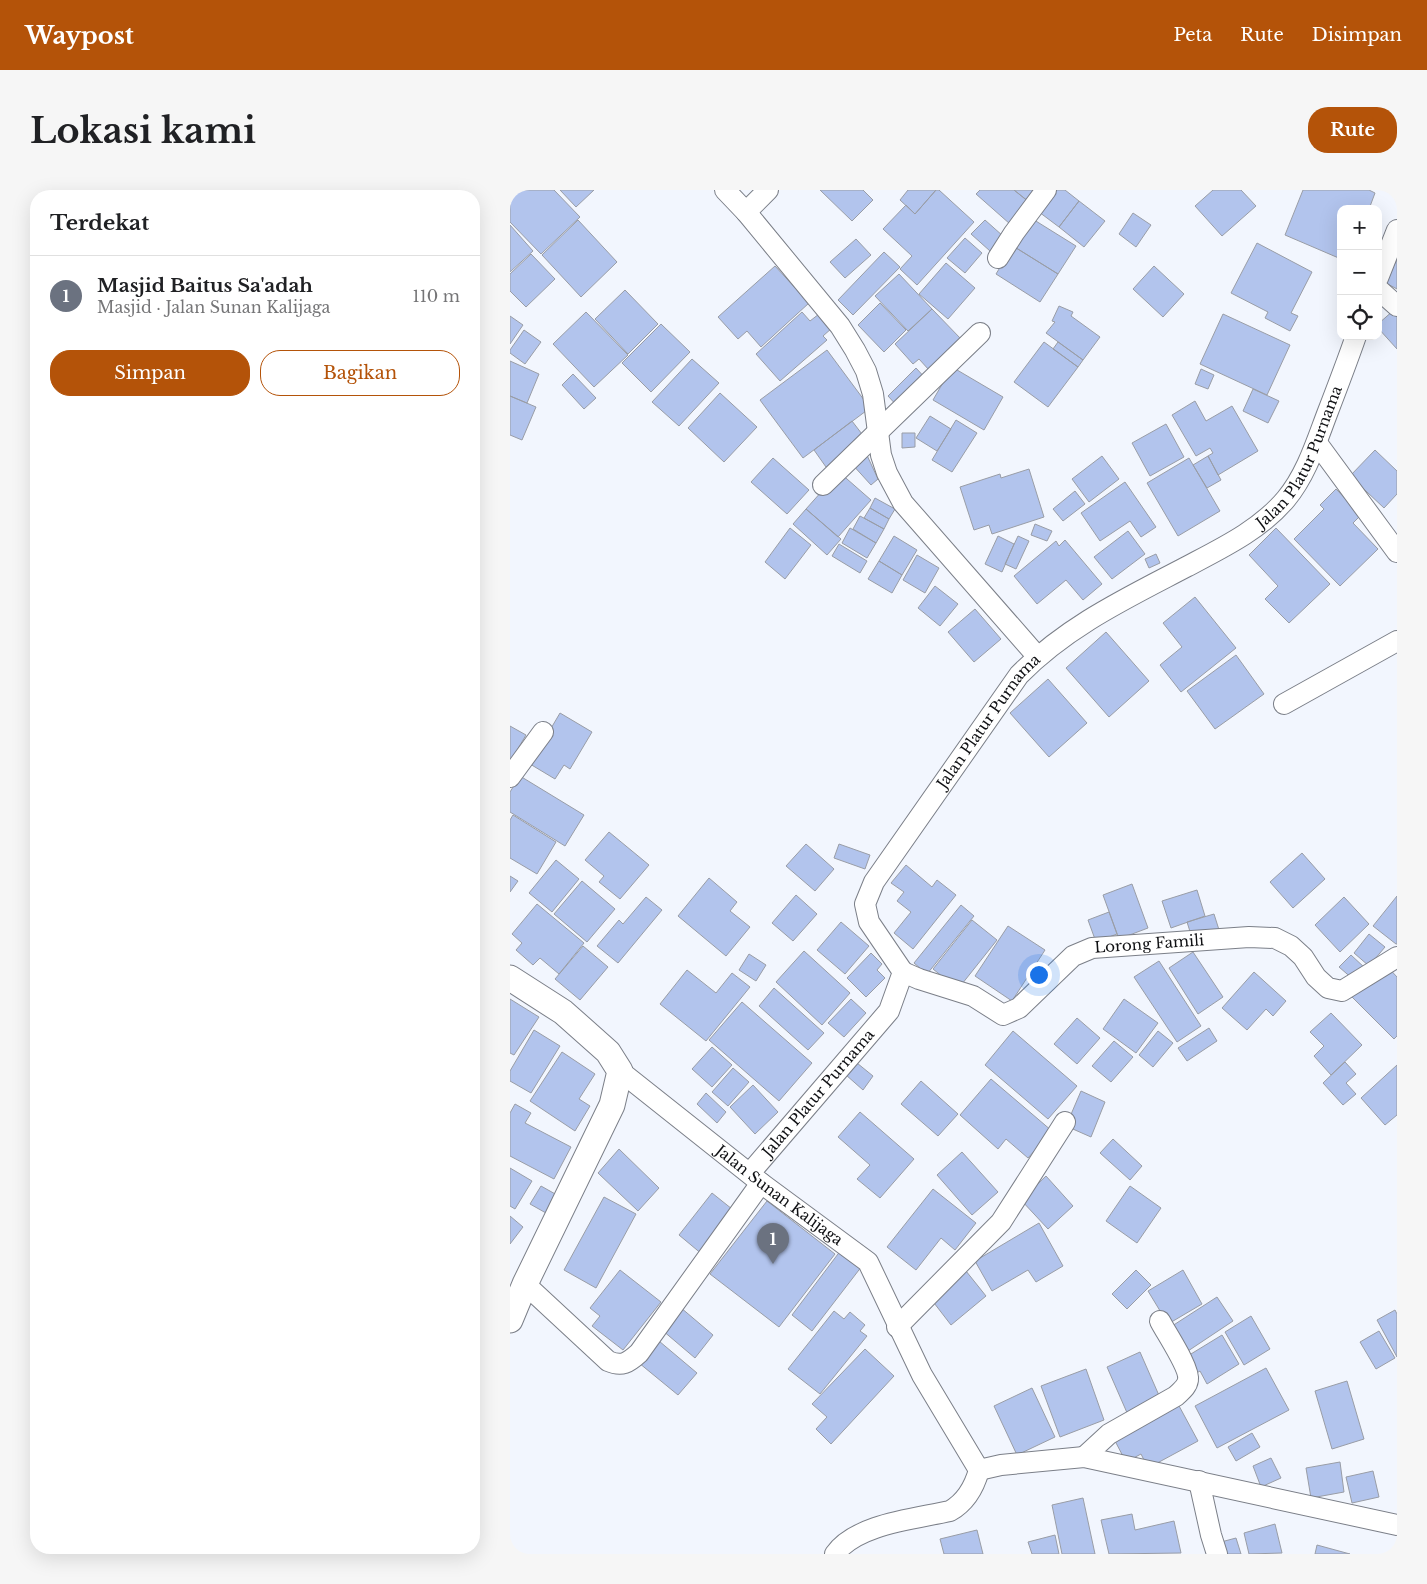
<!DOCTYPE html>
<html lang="id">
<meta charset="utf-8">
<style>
body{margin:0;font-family:"Libre Baskerville",serif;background:#f6f6f6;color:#202124}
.controls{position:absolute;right:15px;top:15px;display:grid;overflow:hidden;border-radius:10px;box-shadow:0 5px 20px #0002}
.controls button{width:45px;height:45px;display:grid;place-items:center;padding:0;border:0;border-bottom:1px solid #e0e0e0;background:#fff;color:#202124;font:25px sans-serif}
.you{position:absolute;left:528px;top:784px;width:18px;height:18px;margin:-12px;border:4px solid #fff;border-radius:50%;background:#1a73e8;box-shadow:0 0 0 8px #1a73e833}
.badge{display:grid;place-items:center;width:32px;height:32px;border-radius:50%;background:#b45309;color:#fff;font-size:16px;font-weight:700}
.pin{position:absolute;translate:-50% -41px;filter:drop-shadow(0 1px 2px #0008)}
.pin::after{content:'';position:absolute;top:26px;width:18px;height:15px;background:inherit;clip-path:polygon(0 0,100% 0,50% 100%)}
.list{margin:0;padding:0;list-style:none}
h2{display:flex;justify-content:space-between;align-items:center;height:65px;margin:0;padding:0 20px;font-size:21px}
h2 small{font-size:16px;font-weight:400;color:#757577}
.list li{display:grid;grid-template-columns:32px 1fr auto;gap:15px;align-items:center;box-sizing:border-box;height:80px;padding:0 20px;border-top:1px solid #e0e0e0}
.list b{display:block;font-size:19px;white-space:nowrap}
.list p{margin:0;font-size:16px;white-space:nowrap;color:#757577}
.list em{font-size:16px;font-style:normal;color:#757577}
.actions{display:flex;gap:10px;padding:15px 20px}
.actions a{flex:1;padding:11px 0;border:1px solid #b45309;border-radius:20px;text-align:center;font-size:18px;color:#b45309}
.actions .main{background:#b45309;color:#fff}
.icon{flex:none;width:28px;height:28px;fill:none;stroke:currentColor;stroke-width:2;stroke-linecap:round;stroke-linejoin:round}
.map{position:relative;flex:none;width:887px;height:1364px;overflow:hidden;border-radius:20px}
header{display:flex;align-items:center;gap:30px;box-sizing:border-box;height:70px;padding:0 25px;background:#b45309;color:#fff}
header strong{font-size:24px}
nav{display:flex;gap:28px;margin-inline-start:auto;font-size:18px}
.intro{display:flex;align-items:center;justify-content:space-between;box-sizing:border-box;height:120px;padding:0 30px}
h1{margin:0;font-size:35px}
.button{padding:12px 22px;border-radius:20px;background:#b45309;color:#fff;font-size:18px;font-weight:700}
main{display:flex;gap:30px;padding:0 30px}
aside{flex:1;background:#fff;border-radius:20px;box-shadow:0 5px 20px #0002}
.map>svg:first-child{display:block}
</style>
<header>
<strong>Waypost</strong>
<nav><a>Peta</a><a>Rute</a><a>Disimpan</a></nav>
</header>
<div class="intro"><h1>Lokasi kami</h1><a class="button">Rute</a></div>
<main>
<aside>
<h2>Terdekat<small></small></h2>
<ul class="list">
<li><span class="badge" style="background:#6b7280">1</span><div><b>Masjid Baitus Sa'adah</b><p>Masjid · Jalan Sunan Kalijaga</p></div><em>110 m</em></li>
</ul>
<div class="actions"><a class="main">Simpan</a><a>Bagikan</a></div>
</aside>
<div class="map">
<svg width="887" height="1364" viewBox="0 0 887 1364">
<rect width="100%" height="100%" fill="#f2f6fe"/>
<path fill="#b2c4ed" stroke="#999da6" d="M 10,0 L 44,0 L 70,27 L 31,64 L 0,32 L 0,10 Z
M 50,0 L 84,0 L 66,17 Z
M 310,0 L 353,0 L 363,10 L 342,31 Z
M 398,0 L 426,0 L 405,24 L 390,10 Z
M 426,0 L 429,0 L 464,32 L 407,95 L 390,79 L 402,66 L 373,39 L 396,15 L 405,24 Z
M 470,0 L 504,0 L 519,12 L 500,34 L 466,4 Z
M 504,0 L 529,0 L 519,12 Z
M 546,0 L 555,0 L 569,11 L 549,37 L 529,22 Z
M 703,0 L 731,0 L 746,16 L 712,46 L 685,16 Z
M 793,0 L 859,0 L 865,3 L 859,19 L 831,19 L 831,69 L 775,45 Z
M 569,11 L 595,31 L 574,57 L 549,37 Z
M 623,23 L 641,35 L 626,57 L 609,44 Z
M 521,28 L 566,56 L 548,84 L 503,56 Z
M 68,30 L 107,72 L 71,107 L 32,65 Z
M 475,30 L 493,46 L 480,61 L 461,44 Z
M 0,35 L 23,61 L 0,82 Z
M 455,48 L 472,63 L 455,83 L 437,68 Z
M 346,49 L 361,65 L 335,88 L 320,72 Z
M 747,53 L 802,82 L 781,123 L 788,126 L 780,141 L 755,128 L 758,122 L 721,103 Z
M 503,56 L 548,84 L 530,112 L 486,84 Z
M 374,62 L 390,77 L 343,125 L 328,110 Z
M 21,64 L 45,89 L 16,117 L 0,101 L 0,84 Z
M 887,70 L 887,99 L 874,92 Z
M 436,73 L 465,98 L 438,129 L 409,104 Z
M 265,76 L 299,113 L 251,157 L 237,141 L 228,149 L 208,127 Z
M 644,76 L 674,104 L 653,127 L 623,99 Z
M 389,84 L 422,119 L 398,141 L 365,106 Z
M 115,100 L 148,134 L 118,164 L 85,129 Z
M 370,113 L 396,140 L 374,162 L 348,135 Z
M 549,116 L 563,122 L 561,126 L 590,147 L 573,170 L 536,143 L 545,132 L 542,131 Z
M 422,119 L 451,149 L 419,180 L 409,169 L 403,174 L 385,154 Z
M 884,120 L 887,123 L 887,159 L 868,138 L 868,134 Z
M 76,122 L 118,165 L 84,197 L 43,154 Z
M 292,122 L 300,131 L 309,124 L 322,138 L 313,146 L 317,150 L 270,191 L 246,164 Z
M 713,124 L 780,155 L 757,205 L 690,174 Z
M 0,126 L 13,135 L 0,154 Z
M 151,134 L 180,162 L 141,202 L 112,173 Z
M 14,140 L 31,152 L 15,174 L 0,163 L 0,160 Z
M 534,152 L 568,177 L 538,217 L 504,192 Z
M 548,152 L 573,170 L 568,177 L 543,159 Z
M 317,160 L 360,218 L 293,268 L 250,210 Z
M 182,169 L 209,193 L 169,236 L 142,212 Z
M 0,171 L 29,184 L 17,213 L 0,206 Z
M 442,177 L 493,207 L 474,240 L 423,210 Z
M 406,178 L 418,191 L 389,218 L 378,206 Z
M 691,179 L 704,185 L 698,199 L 685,194 Z
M 63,184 L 86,208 L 74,219 L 52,195 Z
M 743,199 L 769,211 L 758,233 L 733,221 Z
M 210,203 L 247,237 L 214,272 L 178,238 Z
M 0,206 L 26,217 L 12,250 L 0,245 Z
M 685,211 L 696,231 L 722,216 L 748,261 L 708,285 L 698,266 L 703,263 L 700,258 L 686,266 L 662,225 Z
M 420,226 L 441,239 L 427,261 L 406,248 Z
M 446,230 L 467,243 L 442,282 L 422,270 Z
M 342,231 L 355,248 L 316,277 L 304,260 Z
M 656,234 L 674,267 L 640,286 L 622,253 Z
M 392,243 L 405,243 L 405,257 L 392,258 Z
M 865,260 L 887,281 L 887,304 L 874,318 L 840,286 Z
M 355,261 L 368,289 L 361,295 L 341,273 Z
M 592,266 L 609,289 L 579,312 L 562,289 Z
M 698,266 L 711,290 L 697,298 L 683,275 Z
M 263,268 L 299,300 L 277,324 L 241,292 Z
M 679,268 L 710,321 L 668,346 L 637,293 Z
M 519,279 L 534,327 L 482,344 L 479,335 L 464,340 L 450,297 L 490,284 L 491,288 Z
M 329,282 L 361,310 L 328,347 L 296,319 Z
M 615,292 L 646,337 L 631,347 L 620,331 L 590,351 L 571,323 Z
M 826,299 L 851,325 L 843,333 L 868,359 L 830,396 L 784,349 L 814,319 L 810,315 Z
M 565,301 L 575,314 L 553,331 L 543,319 Z
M 365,308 L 385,319 L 379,329 L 360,318 Z
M 360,318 L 379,329 L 374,339 L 354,328 Z
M 296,319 L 331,349 L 317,365 L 283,334 Z
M 350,326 L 374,339 L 366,353 L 343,339 Z
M 525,334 L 542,341 L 537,351 L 521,345 Z
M 280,338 L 301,355 L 275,389 L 255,372 Z
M 340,338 L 366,353 L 357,368 L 332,353 Z
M 766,338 L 820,394 L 779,433 L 755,409 L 768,396 L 739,365 Z
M 618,341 L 635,364 L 602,389 L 584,367 Z
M 384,346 L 407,360 L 392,385 L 369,371 Z
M 488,346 L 504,354 L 492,382 L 475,374 Z
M 508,346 L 519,351 L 506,379 L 495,374 Z
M 555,350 L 592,394 L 573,410 L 556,390 L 527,414 L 504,386 L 546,351 L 549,356 Z
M 329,354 L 357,371 L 350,383 L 322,366 Z
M 646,364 L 650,373 L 639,378 L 635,369 Z
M 407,365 L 429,378 L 415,403 L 393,390 Z
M 369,371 L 392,385 L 382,403 L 358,389 Z
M 425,396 L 448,414 L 430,436 L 408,418 Z
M 685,407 L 726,458 L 671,502 L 650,475 L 672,457 L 653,433 Z
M 465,419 L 491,449 L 464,472 L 438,442 Z
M 596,442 L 639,491 L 599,527 L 556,478 Z
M 726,465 L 754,504 L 705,539 L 677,501 Z
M 538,489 L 577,533 L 539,567 L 500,523 Z
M 50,523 L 82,542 L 60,579 L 54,575 L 45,589 L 20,574 Z
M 0,536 L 16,545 L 0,572 Z
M 10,586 L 74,625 L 55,656 L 0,622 L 0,602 Z
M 3,625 L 46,652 L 27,684 L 0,668 L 0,630 Z
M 99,642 L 139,675 L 110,709 L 89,692 L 94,686 L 75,670 Z
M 296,654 L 324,679 L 305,701 L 276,676 Z
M 329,654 L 360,665 L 355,679 L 324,668 Z
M 792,663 L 815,689 L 783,718 L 760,692 Z
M 46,670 L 69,689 L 42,722 L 19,703 Z
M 396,675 L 422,697 L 427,690 L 446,705 L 403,759 L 384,743 L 401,722 L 387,711 L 394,702 L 381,693 Z
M 0,686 L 8,691 L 0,702 Z
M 199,688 L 227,712 L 220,721 L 240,737 L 216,766 L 168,726 Z
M 72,691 L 105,719 L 77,752 L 44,724 Z
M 622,694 L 638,738 L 609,749 L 593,705 Z
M 687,700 L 695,726 L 661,738 L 652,711 Z
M 286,705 L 307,724 L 283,751 L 262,733 Z
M 887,706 L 887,754 L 886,754 L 863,736 Z
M 136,707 L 152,720 L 108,773 L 87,756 L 109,730 L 113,734 Z
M 834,707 L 859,734 L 830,762 L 805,735 Z
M 27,714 L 74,753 L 49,784 L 30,768 L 23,775 L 6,760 L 12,753 L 2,744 Z
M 451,715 L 464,726 L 417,784 L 404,773 Z
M 599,722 L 607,744 L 586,752 L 578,730 Z
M 704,724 L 710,743 L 683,751 L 677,732 Z
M 462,730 L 487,750 L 448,799 L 423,779 Z
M 331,732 L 359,756 L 335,784 L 307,760 Z
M 498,736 L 535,760 L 502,811 L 465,786 Z
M 859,744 L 875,757 L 859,776 L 844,763 Z
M 73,756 L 98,777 L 70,810 L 45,789 Z
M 294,761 L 340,803 L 312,835 L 266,792 Z
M 683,762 L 713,807 L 688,824 L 659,778 Z
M 361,763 L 372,774 L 367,780 L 375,788 L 356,807 L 337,788 Z
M 239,764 L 256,775 L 246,791 L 229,780 Z
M 841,765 L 855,778 L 844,790 L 829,777 Z
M 649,771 L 691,836 L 667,852 L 624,787 Z
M 875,774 L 887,787 L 887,846 L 884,849 L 842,807 Z
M 177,780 L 206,803 L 222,783 L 240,797 L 196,851 L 150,814 Z
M 744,782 L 776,811 L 763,826 L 756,819 L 737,840 L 712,818 Z
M 264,798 L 314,843 L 298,860 L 249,816 Z
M 0,809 L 29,827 L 4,865 L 0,863 Z
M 341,809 L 356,823 L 334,847 L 318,833 Z
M 614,809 L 648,833 L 626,863 L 593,839 Z
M 232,812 L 302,873 L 269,911 L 199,850 Z
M 821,823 L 852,855 L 821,885 L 804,866 L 814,856 L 800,842 Z
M 567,828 L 590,848 L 567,874 L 544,854 Z
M 699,838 L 707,851 L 677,871 L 668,858 Z
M 24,840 L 50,856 L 21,903 L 0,891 L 0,881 Z
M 503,841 L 567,896 L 538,929 L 475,875 Z
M 648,841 L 663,853 L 643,877 L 629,865 Z
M 604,851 L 623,867 L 601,892 L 582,876 Z
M 202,857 L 222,875 L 202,897 L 182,879 Z
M 52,862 L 85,884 L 69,909 L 80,916 L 65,941 L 20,911 Z
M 835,872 L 846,884 L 836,893 L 846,904 L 833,915 L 813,893 Z
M 347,873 L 363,886 L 353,900 L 336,885 Z
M 887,875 L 887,925 L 875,935 L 851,908 Z
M 223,878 L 239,892 L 218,916 L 202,902 Z
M 481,889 L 542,941 L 518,968 L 496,949 L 488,959 L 450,925 Z
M 411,891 L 448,924 L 428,946 L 391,914 Z
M 243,895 L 268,922 L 245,944 L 220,917 Z
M 571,901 L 595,912 L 581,947 L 556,936 Z
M 196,903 L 216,922 L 207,933 L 187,914 Z
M 5,914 L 21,923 L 15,933 L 61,957 L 44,989 L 0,966 L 0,923 Z
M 350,922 L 404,969 L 370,1008 L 347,989 L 360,975 L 328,947 Z
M 603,949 L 632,976 L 620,990 L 590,963 Z
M 109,959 L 149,998 L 128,1021 L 88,983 Z
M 452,962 L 488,1002 L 462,1025 L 427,985 Z
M 0,978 L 22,991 L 5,1019 L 0,1016 Z
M 536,986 L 563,1016 L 538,1039 L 511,1010 Z
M 31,996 L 47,1005 L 36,1023 L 20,1014 Z
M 620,996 L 651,1018 L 627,1053 L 596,1031 Z
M 423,999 L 466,1033 L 445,1060 L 431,1048 L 406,1080 L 377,1057 Z
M 202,1003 L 227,1023 L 193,1065 L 169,1045 Z
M 94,1007 L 126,1024 L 86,1098 L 54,1080 Z
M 257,1011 L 325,1064 L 269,1137 L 200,1084 Z
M 0,1026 L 13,1037 L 0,1054 Z
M 529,1033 L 553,1076 L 526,1092 L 518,1080 L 482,1101 L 465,1071 Z
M 331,1060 L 352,1076 L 302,1141 L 282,1125 Z
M 110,1080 L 151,1112 L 113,1160 L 82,1136 L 90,1126 L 80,1118 Z
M 626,1080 L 641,1095 L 617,1119 L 602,1104 Z
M 673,1080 L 692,1114 L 658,1134 L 638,1101 Z
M 456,1081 L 476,1106 L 441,1135 L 421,1109 Z
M 707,1107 L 723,1131 L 675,1163 L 659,1138 Z
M 170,1117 L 203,1145 L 185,1168 L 152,1140 Z
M 885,1120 L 887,1124 L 887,1167 L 867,1130 Z
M 324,1121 L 334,1129 L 340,1122 L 355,1135 L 350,1141 L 357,1146 L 310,1204 L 278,1179 Z
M 741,1126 L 760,1159 L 734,1175 L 715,1142 Z
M 869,1141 L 885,1168 L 866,1179 L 850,1152 Z
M 712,1145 L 729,1174 L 697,1194 L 690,1181 L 685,1184 L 676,1167 Z
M 149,1151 L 187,1183 L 168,1205 L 129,1173 Z
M 355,1159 L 384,1186 L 321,1254 L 306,1239 L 317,1227 L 302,1214 Z
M 630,1162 L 651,1210 L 618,1225 L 597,1177 Z
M 756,1178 L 779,1220 L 707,1258 L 685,1216 Z
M 576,1179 L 594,1230 L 550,1247 L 531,1196 Z
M 837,1191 L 854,1249 L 822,1259 L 805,1201 Z
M 522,1198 L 545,1247 L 507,1265 L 484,1216 Z
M 668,1214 L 688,1251 L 638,1278 L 631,1264 L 616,1272 L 604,1249 Z
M 742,1243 L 750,1257 L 726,1271 L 718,1257 Z
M 761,1268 L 771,1288 L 751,1297 L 743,1276 Z
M 830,1272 L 834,1302 L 801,1308 L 796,1278 Z
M 863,1281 L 869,1307 L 842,1313 L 836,1287 Z
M 573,1308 L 585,1364 L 552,1364 L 542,1315 Z
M 622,1324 L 625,1340 L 664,1331 L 671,1363 L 599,1364 L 591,1330 Z
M 765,1334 L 772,1363 L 739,1364 L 734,1343 Z
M 467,1340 L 473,1364 L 434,1364 L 430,1349 Z
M 545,1345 L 549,1364 L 522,1364 L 518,1352 Z
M 726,1348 L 731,1364 L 714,1364 L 711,1352 Z
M 807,1355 L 840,1364 L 805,1364 Z"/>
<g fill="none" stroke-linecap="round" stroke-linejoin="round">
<defs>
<g id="minor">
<path d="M 215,0 L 236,22 L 330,136 L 345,160 L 356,181 L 363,204 L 371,265 L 377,283 L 393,313 L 527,466"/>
<path d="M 236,22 L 258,0"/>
<path d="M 488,68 L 504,43 L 536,0"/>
<path d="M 868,88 L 887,40"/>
<path d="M 868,99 L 887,116"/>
<path d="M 807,253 L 887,362"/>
<path d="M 313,295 L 470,143"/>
<path d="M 774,514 L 887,451"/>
<path d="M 0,587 L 33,542"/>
<path id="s1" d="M 393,782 L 409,789 L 463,806 L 493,825 L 509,818 L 563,766 L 582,758 L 739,747 L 765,748 L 781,756 L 793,767 L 806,787 L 818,798 L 832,801 L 887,767"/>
<path id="s2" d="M 110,881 L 251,993 L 358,1072 L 412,1185 L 469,1280"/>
<path id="s3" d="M 240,983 L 379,821 L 393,782 L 359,732 L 355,714 L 364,692 L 509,485 C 557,436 617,408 676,377 C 712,358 750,340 776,309 C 796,285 806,253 817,224 C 827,198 837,172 846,146"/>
<path d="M 15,1094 L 98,1171 C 112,1177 118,1173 129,1163 L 251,993"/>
<path d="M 387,1137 L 491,1032 L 555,932"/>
<path d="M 574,1267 L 599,1244 L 666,1206 C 671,1201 677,1197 678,1190 C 680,1178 656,1143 650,1131"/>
<path d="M 469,1280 L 491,1275 L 574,1267 L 887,1335"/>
<path d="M 689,1291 L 701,1345 L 707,1364"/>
<path d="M 325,1364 C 346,1334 405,1329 440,1321 C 456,1312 464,1298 469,1280"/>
</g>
<path id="tertiary" d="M 0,788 L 53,822 L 98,862 L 110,881 L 102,915 L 15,1094 L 0,1130"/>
</defs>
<use href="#minor" stroke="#7b7f88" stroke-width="22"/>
<use href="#tertiary" stroke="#7b7f88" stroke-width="27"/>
<use href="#minor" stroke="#fff" stroke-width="20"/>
<use href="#tertiary" stroke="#fff" stroke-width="25"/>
</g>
<g text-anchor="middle" stroke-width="4.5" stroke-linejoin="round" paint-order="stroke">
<g font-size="15" fill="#101114" stroke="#f2f6fe">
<text dy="5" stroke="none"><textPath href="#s3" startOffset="975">Jalan Platur Purnama</textPath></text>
<text dy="5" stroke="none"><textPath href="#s3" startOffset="555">Jalan Platur Purnama</textPath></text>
<text dy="5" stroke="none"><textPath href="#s1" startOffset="280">Lorong Famili</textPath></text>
<text dy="5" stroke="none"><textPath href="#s3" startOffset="105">Jalan Platur Purnama</textPath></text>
<text dy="5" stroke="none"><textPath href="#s2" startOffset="202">Jalan Sunan Kalijaga</textPath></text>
</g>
</g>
</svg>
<div class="controls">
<button>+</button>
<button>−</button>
<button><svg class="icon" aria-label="locate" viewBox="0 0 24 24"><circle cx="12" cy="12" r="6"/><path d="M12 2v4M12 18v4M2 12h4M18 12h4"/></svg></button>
</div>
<div class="you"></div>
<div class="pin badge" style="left:263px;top:1074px;background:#6b7280">1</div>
</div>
</main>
